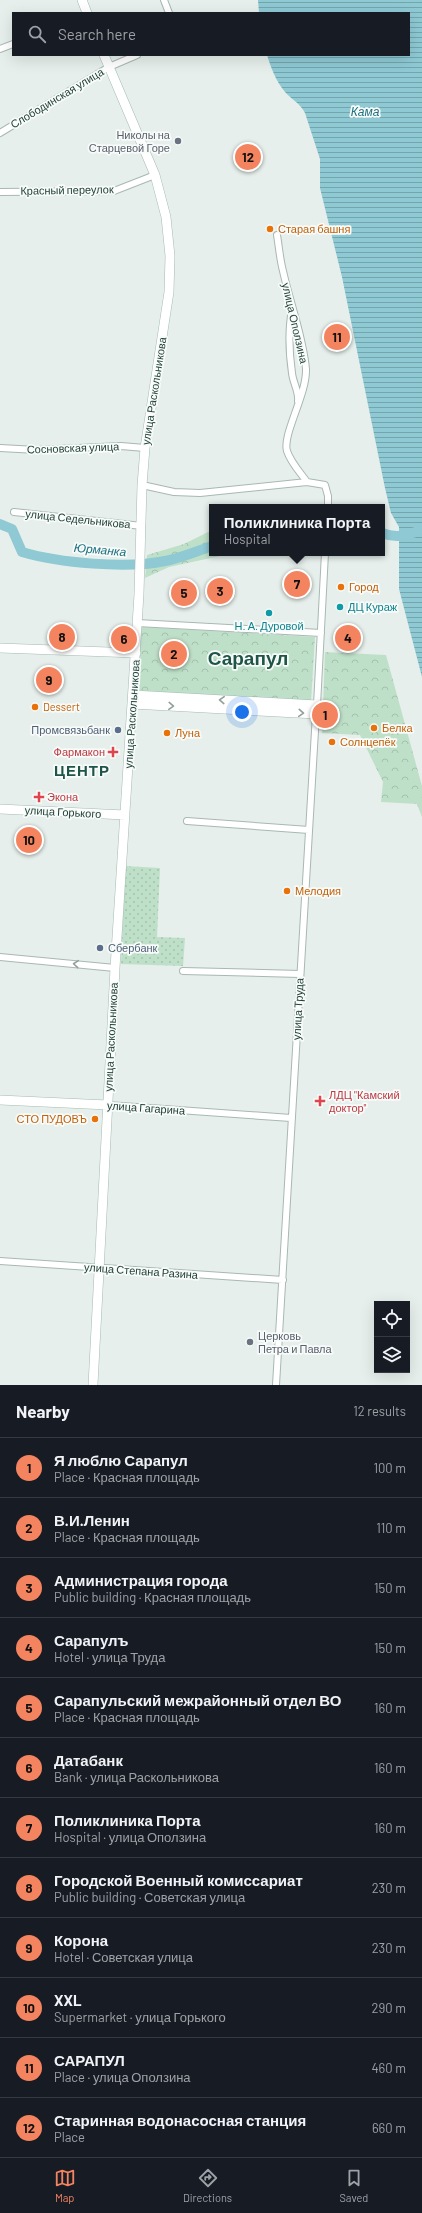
<!DOCTYPE html>
<meta charset="utf-8">
<style>
:root{--surface:#171b24;--page:#242831;--text:#f1f3f6;--muted:#9ea1a6;--line:#363941;--accent:#f4845f}
body{margin:0;font-family:Barlow,sans-serif;background:var(--page);color:var(--text)}
.controls{position:absolute;right:12px;bottom:12px;display:grid;overflow:hidden;border-radius:0px;box-shadow:0 4px 16px #0002}
.controls button{width:36px;height:36px;display:grid;place-items:center;padding:0;border:0;border-bottom:1px solid var(--line);background:var(--surface);color:var(--text);font:20px sans-serif}
.you{position:absolute;left:242px;top:712px;width:14px;height:14px;margin:-10px;border:3px solid #fff;border-radius:50%;background:#1a73e8;box-shadow:0 0 0 6px #1a73e833}
.badge{display:grid;place-items:center;width:26px;height:26px;border-radius:50%;background:var(--accent);color:#111;font-size:13px;font-weight:700}
.pin{position:absolute;translate:-50% -50%;border:2px solid #fff;box-shadow:0 1px 4px #0006}
.popup{position:absolute;left:209px;top:504px;width:176px;height:52px;box-sizing:border-box;display:grid;place-content:center;border-radius:0px;background:var(--surface);filter:drop-shadow(0 1px 3px #0005);font-size:13px;white-space:nowrap;color:var(--muted)}
.popup b{font-size:15px;color:var(--text)}
.popup::after{content:'';position:absolute;left:50%;top:100%;margin-left:-8px;border:8px solid transparent;border-top-color:var(--surface)}
.list{margin:0;padding:0;list-style:none}
h2{display:flex;justify-content:space-between;align-items:center;height:52px;margin:0;padding:0 16px;font-size:17px}
h2 small{font-size:13px;font-weight:400;color:var(--muted)}
.list li{display:grid;grid-template-columns:26px 1fr auto;gap:12px;align-items:center;box-sizing:border-box;height:60px;padding:0 16px;border-top:1px solid var(--line)}
.list b{display:block;font-size:15px;white-space:nowrap}
.list p{margin:0;font-size:13px;white-space:nowrap;color:var(--muted)}
.list em{font-size:13px;font-style:normal;color:var(--muted)}
.icon{flex:none;width:22px;height:22px;fill:none;stroke:currentColor;stroke-width:2;stroke-linecap:round;stroke-linejoin:round}
.map{position:relative;flex:none;width:422px;height:1385px;overflow:hidden}
.search{position:absolute;background:var(--surface);box-shadow:0 4px 16px #0002;left:12px;right:12px;top:12px;height:44px;display:flex;align-items:center;gap:10px;box-sizing:border-box;padding:0 14px;border-radius:0px;color:var(--muted);font-size:15px}
.sheet{height:772px;background:var(--surface)}
nav{display:flex;justify-content:space-around;align-items:center;box-sizing:border-box;height:56px;border-top:1px solid var(--line);background:var(--surface);font-size:11px;color:var(--muted)}
nav a{display:grid;justify-items:center;gap:2px}
nav .on{color:var(--accent)}
.map>svg:first-child{display:block}
</style>
<div class="map">
<svg width="422" height="1385" viewBox="0 0 422 1385">
<defs>
<pattern id="grass-dots" width="8" height="8" patternUnits="userSpaceOnUse"><rect width="8" height="8" fill="#bfe0c8"/><path d="M2 2h.1M6 6h.1" fill="none" stroke="#a4c1ad" stroke-width="1.8" stroke-linecap="round"/></pattern>
<pattern id="forest-crowns" width="20" height="18" patternUnits="userSpaceOnUse"><rect width="20" height="18" fill="#bfe0c8"/><path d="M2 6a3 3 0 1 1 6 0M12 15a3 3 0 1 1 6 0" fill="none" stroke="#a4c1ad"/></pattern>
<pattern id="water-rules" width="6" height="5" patternUnits="userSpaceOnUse"><rect width="6" height="5" fill="#8ec9d4"/><path d="M0 2.5h6" fill="none" stroke="#74a5ad"/></pattern>
</defs>
<rect width="100%" height="100%" fill="#e6efeb"/>
<path fill="url(#grass-dots)" d="M 125,866 L 160,868 L 157,937 L 185,938 L 183,966 L 121,964 Z"/>
<path fill="url(#forest-crowns)" d="M 212,530 L 212,553 L 234,553 L 169,567 L 145,578 L 147,555 L 184,544 Z
M 141,627 L 315,637 L 311,702 L 137,692 Z
M 325,652 L 386,655 L 422,786 L 422,817 L 417,804 L 381,802 L 383,782 L 360,735 L 322,733 Z"/>
<path fill="url(#water-rules)" d="M 258,0 L 422,0 L 422,677 L 399,589 L 399,527 L 391,513 L 385,488 L 342,277 L 320,188 L 320,159 L 305,113 C 300,103 292,100 285,92 C 276,81 271,68 267,55 L 409,55 L 409,13 L 259,13 Z"/>
<g fill="none" stroke-linecap="round" stroke-linejoin="round">
<path stroke="#8ec9d4" stroke-width="10" d="M 0,524 L 12,529 L 22,552 C 59,563 127,569 165,561 C 181,558 197,551 212,546
M 382,533 C 397,539 407,535 422,530"/>
<defs>
<path id="street" d="M 164,0 L 169,13
M 0,49 L 13,44
M 0,133 L 109,67 L 137,55
M 0,192 L 114,191 L 155,175
M 277,235 C 279,247 280,260 283,271 C 290,303 303,336 306,369 C 307,394 282,435 287,451 C 291,463 300,472 307,482
M 292,310 C 288,331 289,352 292,373 C 293,383 299,391 298,401
M 0,448 L 37,450 L 121,446 L 145,448
M 142,485 L 174,492 L 200,493 L 307,482 L 325,485 L 328,496 L 328,507
M 14,512 L 142,526
M 137,623 L 321,633
M 317,705 L 325,553
M 187,821 L 309,830
M 0,957 L 115,968
M 183,971 L 300,974
M 108,1105 L 291,1118
M 0,1261 L 283,1280
M 276,1385 L 316,714"/>
<path id="secondary" d="M 82,0 L 87,13
M 0,648 L 136,653
M 132,704 L 316,714 L 317,705 L 133,695
M 0,809 L 125,815
M 0,1100 L 108,1105
M 93,1385 L 115,968 L 139,594 L 142,485 L 145,448 L 169,292 L 170,256 L 166,217 L 155,175 L 104,55"/>
</defs>
<use href="#street" stroke="#a8b8b2" stroke-width="8"/>
<use href="#secondary" stroke="#a4bbb3" stroke-width="10"/>
<use href="#street" stroke="#fff" stroke-width="6"/>
<use href="#secondary" stroke="#fff" stroke-width="9"/>
</g>
<defs><path id="oneway-chevron" d="M-2-3.5L2.5 0L-2 3.5" fill="none" stroke-width="1.6" stroke-linecap="round" stroke-linejoin="round"/></defs>
<g stroke="#92a09c">
<use href="#oneway-chevron" transform="translate(222 700) rotate(-177)"/>
<use href="#oneway-chevron" transform="translate(171 706) rotate(3)"/>
<use href="#oneway-chevron" transform="translate(301 713) rotate(4)"/>
<use href="#oneway-chevron" transform="translate(76 964) rotate(-175)"/>
</g>
<g fill="#6b7280" stroke="#f7fbf9" stroke-width="1.5">
<circle cx="178" cy="141" r="4"/>
<circle cx="250" cy="1342" r="4"/>
</g>
<g fill="#e8710a" stroke="#f7fbf9" stroke-width="1.5">
<circle cx="270" cy="229" r="4"/>
<circle cx="341" cy="587" r="4"/>
<circle cx="35" cy="707" r="4"/>
<circle cx="374" cy="728" r="4"/>
<circle cx="167" cy="733" r="4"/>
<circle cx="332" cy="742" r="4"/>
<circle cx="287" cy="891" r="4"/>
<circle cx="95" cy="1119" r="4"/>
</g>
<g fill="#0f9aa8" stroke="#f7fbf9" stroke-width="1.5">
<circle cx="340" cy="607" r="4"/>
<circle cx="269" cy="613" r="4"/>
</g>
<g fill="#5c6f8a" stroke="#f7fbf9" stroke-width="1.5">
<circle cx="118" cy="730" r="4"/>
<circle cx="100" cy="948" r="4"/>
</g>
<g fill="#e0444e" stroke="#f7fbf9" stroke-width="1.5">
<path d="M111 746h4v4h4v4h-4v4h-4v-4h-4v-4h4z"/>
<path d="M37 791h4v4h4v4h-4v4h-4v-4h-4v-4h4z"/>
<path d="M318 1095h4v4h4v4h-4v4h-4v-4h-4v-4h4z"/>
</g>
<g text-anchor="middle" stroke-width="3.5" stroke-linejoin="round" paint-order="stroke">
<g font-size="11" fill="#24423a" stroke="#f7fbf9">
<text transform="translate(57 98) rotate(-31)" y="4">Слободинская улица</text>
<text transform="translate(67 190) rotate(-1)" y="4">Красный переулок</text>
<text transform="translate(295 323) rotate(77)" y="4">улица Оползина</text>
<text transform="translate(154 391) rotate(-81)" y="4">улица Раскольникова</text>
<text transform="translate(73 448) rotate(-2)" y="4">Сосновская улица</text>
<text transform="translate(78 519) rotate(6)" y="4">улица Седельникова</text>
<text transform="translate(132 714) rotate(-86)" y="4">улица Раскольникова</text>
<text transform="translate(63 812) rotate(3)" y="4">улица Горького</text>
<text transform="translate(298 1009) rotate(-87)" y="4">улица Труда</text>
<text transform="translate(111 1037) rotate(-87)" y="4">улица Раскольникова</text>
<text transform="translate(146 1108) rotate(4)" y="4">улица Гагарина</text>
<text transform="translate(141 1271) rotate(4)" y="4">улица Степана Разина</text>
</g>
<g font-size="11" fill="#5b616d" stroke="#f7fbf9" text-anchor="end">
<text x="170" y="139">Николы на<tspan x="170" dy="13">Старцевой Горе</tspan></text>
<text x="258" y="1340" text-anchor="start">Церковь<tspan x="258" dy="13">Петра и Павла</tspan></text>
</g>
<g font-size="11" fill="#c56008" stroke="#f7fbf9" text-anchor="start">
<text x="278" y="233">Старая башня</text>
<text x="349" y="591">Город</text>
<text x="43" y="711">Dessert</text>
<text x="382" y="732">Белка</text>
<text x="175" y="737">Луна</text>
<text x="340" y="746">Солнцепёк</text>
<text x="295" y="895">Мелодия</text>
<text x="87" y="1123" text-anchor="end">СТО ПУДОВЪ</text>
</g>
<g font-size="11" fill="#0d838f" stroke="#f7fbf9" text-anchor="start">
<text x="348" y="611">ДЦ Кураж</text>
<text x="269" y="630" text-anchor="middle">Н. А. Дуровой</text>
</g>
<g font-size="11" fill="#4e5e75" stroke="#f7fbf9" text-anchor="end">
<text x="110" y="734">Промсвязьбанк</text>
<text x="108" y="952" text-anchor="start">Сбербанк</text>
</g>
<g font-size="11" fill="#be3a42" stroke="#f7fbf9" text-anchor="start">
<text x="105" y="756" text-anchor="end">Фармакон</text>
<text x="47" y="801">Экона</text>
<text x="329" y="1099">ЛДЦ "Камский<tspan x="329" dy="13">доктор"</tspan></text>
</g>
<g font-size="12" font-style="italic" fill="#1c6f80" stroke="#f7fbf9">
<text x="365" y="116">Кама</text>
<text transform="translate(100 550) rotate(5)" y="4">Юрманка</text>
</g>
<g font-size="15" font-weight="bold" letter-spacing="1" fill="#1f5548" stroke="#f7fbf9">
<text x="82" y="776">ЦЕНТР</text>
</g>
<g font-size="19" font-weight="bold" fill="#1f5548" stroke="#f7fbf9">
<text x="248" y="665">Сарапул</text>
</g>
</g>
</svg>
<div class="controls">
<button><svg class="icon" aria-label="locate" viewBox="0 0 24 24"><circle cx="12" cy="12" r="6"/><path d="M12 2v4M12 18v4M2 12h4M18 12h4"/></svg></button>
<button><svg class="icon" aria-label="layers" viewBox="0 0 24 24"><path d="M12 4l9 5-9 5-9-5zM3 14l9 5 9-5"/></svg></button>
</div>
<div class="you"></div>
<div class="pin badge" style="left:325px;top:715px">1</div>
<div class="pin badge" style="left:174px;top:654px">2</div>
<div class="pin badge" style="left:220px;top:591px">3</div>
<div class="pin badge" style="left:348px;top:638px">4</div>
<div class="pin badge" style="left:184px;top:593px">5</div>
<div class="pin badge" style="left:124px;top:639px">6</div>
<div class="pin badge" style="left:297px;top:584px">7</div>
<div class="popup"><b>Поликлиника Порта</b>Hospital</div>
<div class="pin badge" style="left:62px;top:637px">8</div>
<div class="pin badge" style="left:49px;top:680px">9</div>
<div class="pin badge" style="left:29px;top:840px">10</div>
<div class="pin badge" style="left:337px;top:337px">11</div>
<div class="pin badge" style="left:248px;top:157px">12</div>
<div class="search"><svg class="icon" aria-label="search" viewBox="0 0 24 24"><circle cx="10" cy="10" r="6"/><path d="M15 15l6 6"/></svg>Search here</div>
</div>
<section class="sheet">
<h2>Nearby<small>12 results</small></h2>
<ul class="list">
<li><span class="badge">1</span><div><b>Я люблю Сарапул</b><p>Place · Красная площадь</p></div><em>100 m</em></li>
<li><span class="badge">2</span><div><b>В.И.Ленин</b><p>Place · Красная площадь</p></div><em>110 m</em></li>
<li><span class="badge">3</span><div><b>Администрация города</b><p>Public building · Красная площадь</p></div><em>150 m</em></li>
<li><span class="badge">4</span><div><b>Сарапулъ</b><p>Hotel · улица Труда</p></div><em>150 m</em></li>
<li><span class="badge">5</span><div><b>Сарапульский межрайонный отдел ВО</b><p>Place · Красная площадь</p></div><em>160 m</em></li>
<li><span class="badge">6</span><div><b>Датабанк</b><p>Bank · улица Раскольникова</p></div><em>160 m</em></li>
<li><span class="badge">7</span><div><b>Поликлиника Порта</b><p>Hospital · улица Оползина</p></div><em>160 m</em></li>
<li><span class="badge">8</span><div><b>Городской Военный комиссариат</b><p>Public building · Советская улица</p></div><em>230 m</em></li>
<li><span class="badge">9</span><div><b>Корона</b><p>Hotel · Советская улица</p></div><em>230 m</em></li>
<li><span class="badge">10</span><div><b>XXL</b><p>Supermarket · улица Горького</p></div><em>290 m</em></li>
<li><span class="badge">11</span><div><b>САРАПУЛ</b><p>Place · улица Оползина</p></div><em>460 m</em></li>
<li><span class="badge">12</span><div><b>Старинная водонасосная станция</b><p>Place</p></div><em>660 m</em></li>
</ul>
</section>
<nav>
<a class="on"><svg class="icon" aria-label="map" viewBox="0 0 24 24"><path d="M3 6l6-2 6 2 6-2v14l-6 2-6-2-6 2zM9 4v14M15 6v14"/></svg>Map</a>
<a><svg class="icon" aria-label="directions" viewBox="0 0 24 24"><path d="M12 3l9 9-9 9-9-9zM9 14v-3h6M13 9l2 2-2 2"/></svg>Directions</a>
<a><svg class="icon" aria-label="saved" viewBox="0 0 24 24"><path d="M7 4h10v16l-5-4-5 4z"/></svg>Saved</a>
</nav>
